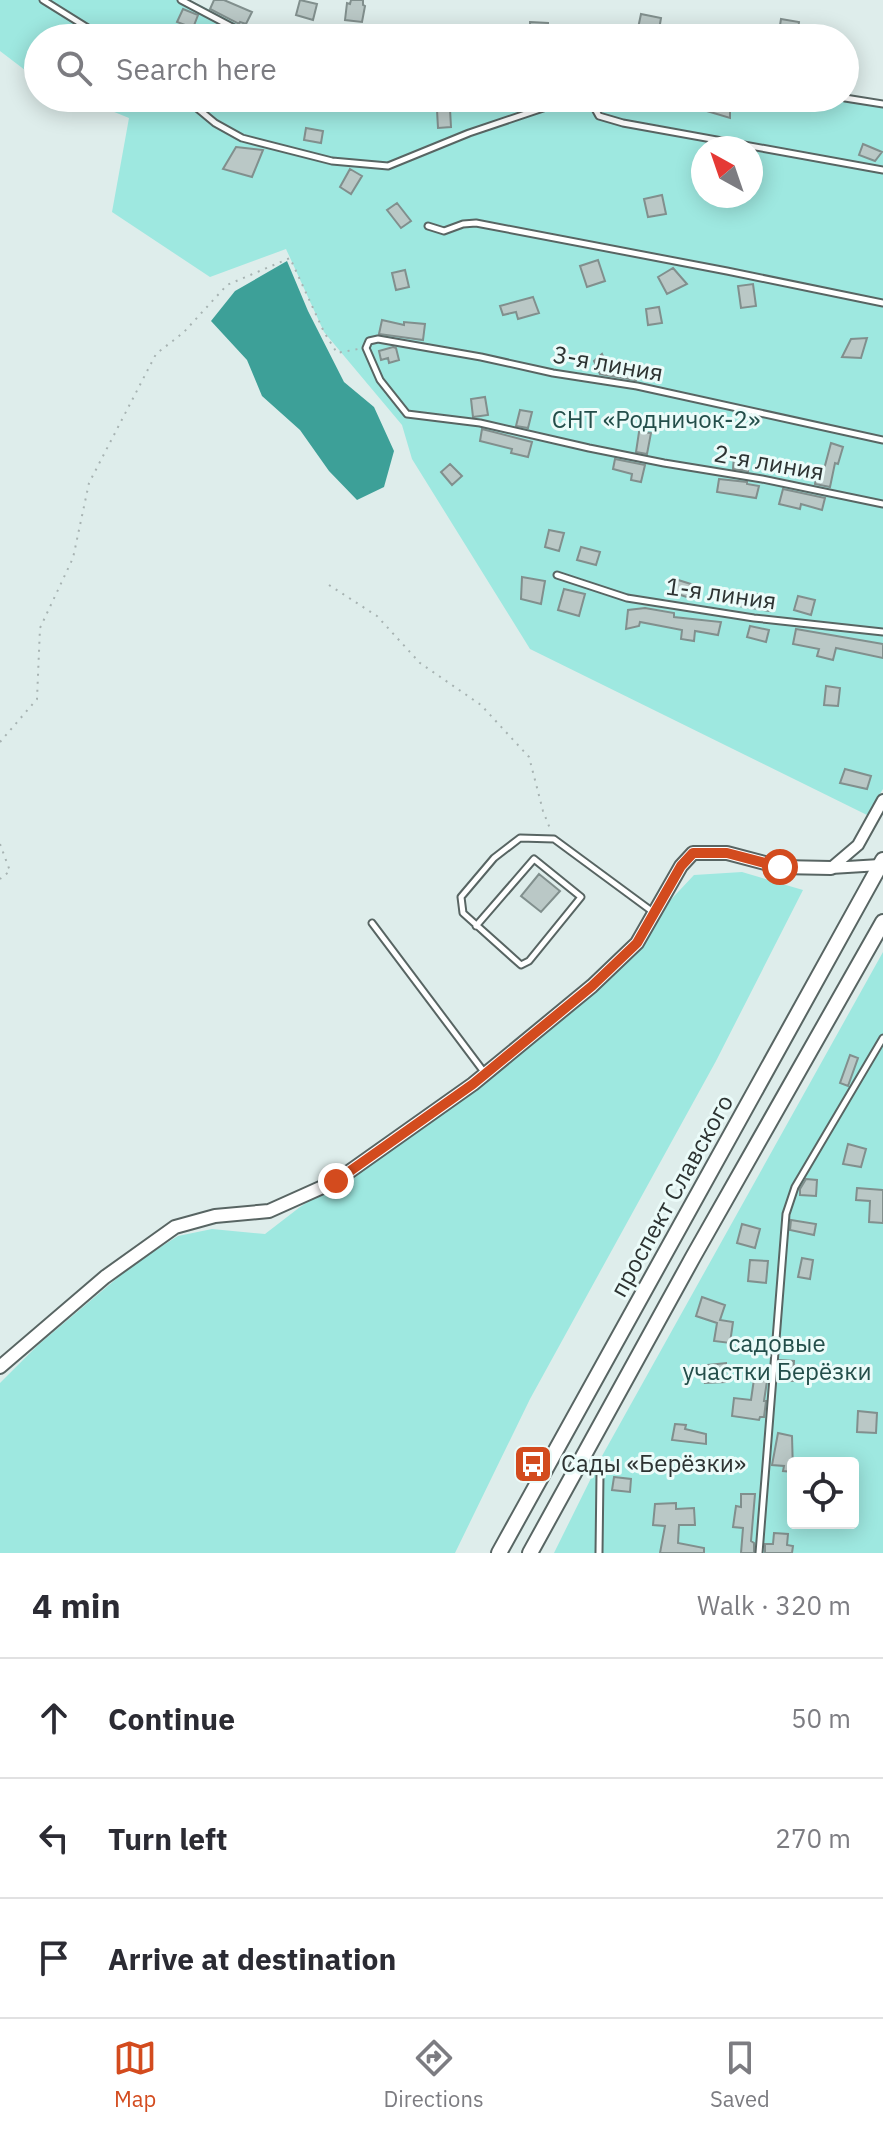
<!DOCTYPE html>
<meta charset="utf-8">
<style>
:root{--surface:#fff;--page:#f2f2f3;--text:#2b2b33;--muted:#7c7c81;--line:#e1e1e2;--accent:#d34b1e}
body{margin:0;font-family:"IBM Plex Sans",sans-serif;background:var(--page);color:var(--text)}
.controls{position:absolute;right:24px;bottom:24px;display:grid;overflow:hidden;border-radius:8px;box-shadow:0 4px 20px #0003}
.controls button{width:72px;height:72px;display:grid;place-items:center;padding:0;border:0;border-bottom:2px solid var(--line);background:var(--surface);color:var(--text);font:40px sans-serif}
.compass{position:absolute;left:691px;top:136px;width:72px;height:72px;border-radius:50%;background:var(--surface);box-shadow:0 4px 20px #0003;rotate:320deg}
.stop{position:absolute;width:24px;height:24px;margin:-18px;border:6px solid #d34b1e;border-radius:50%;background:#fff}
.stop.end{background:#d34b1e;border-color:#fff;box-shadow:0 2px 8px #0008}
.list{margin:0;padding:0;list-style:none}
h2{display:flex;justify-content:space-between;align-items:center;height:104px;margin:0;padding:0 32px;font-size:34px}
h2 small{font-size:26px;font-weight:400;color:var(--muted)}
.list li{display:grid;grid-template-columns:52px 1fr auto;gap:24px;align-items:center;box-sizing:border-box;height:120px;padding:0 32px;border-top:2px solid var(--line)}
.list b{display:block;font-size:30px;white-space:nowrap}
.list em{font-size:26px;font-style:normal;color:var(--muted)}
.icon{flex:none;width:44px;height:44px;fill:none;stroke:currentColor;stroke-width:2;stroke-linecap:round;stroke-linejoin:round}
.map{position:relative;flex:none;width:883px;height:1553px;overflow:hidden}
.search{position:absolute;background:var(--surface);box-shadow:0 4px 20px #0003;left:24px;right:24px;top:24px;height:88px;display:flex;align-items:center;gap:20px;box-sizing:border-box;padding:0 28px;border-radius:44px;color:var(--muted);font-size:30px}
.sheet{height:464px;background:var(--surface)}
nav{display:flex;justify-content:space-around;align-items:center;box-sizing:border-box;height:112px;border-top:2px solid var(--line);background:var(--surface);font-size:22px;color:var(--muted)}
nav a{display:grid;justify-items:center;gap:4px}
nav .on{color:var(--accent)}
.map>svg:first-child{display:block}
</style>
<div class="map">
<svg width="883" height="1553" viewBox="0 0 883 1553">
<rect width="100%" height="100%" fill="#deedeb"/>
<path fill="#9ee8e0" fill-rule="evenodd" d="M 0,0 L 190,0 L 261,36 L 273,38 L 38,38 L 38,80 L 0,51 Z
M 80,98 L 845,98 L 883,103 L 883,789 L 867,815 L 530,649 L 412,459 L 402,425 L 324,332 L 286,249 L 210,277 L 112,212 L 129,118 ZM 703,148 L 751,148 L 751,196 L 703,196 Z
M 742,872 L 803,890 L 716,1061 L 530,1399 L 455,1553 L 0,1553 L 0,1383 L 38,1345 L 135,1263 L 178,1236 L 212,1229 L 265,1234 L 300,1207 L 411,1134 L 542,1032 L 631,959 L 663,908 L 694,875 Z
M 883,952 L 883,1553 L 554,1553 L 602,1456 ZM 793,1463 L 853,1463 L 853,1523 L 793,1523 Z"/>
<path fill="#3da098" d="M 287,261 L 308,311 L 344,382 L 374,407 L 394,451 L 384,487 L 357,500 L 329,471 L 300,430 L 262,396 L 247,360 L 211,321 L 235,291 Z"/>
<path fill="#bac8c6" stroke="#818f8d" stroke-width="2" d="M 214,0 L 224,0 L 252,12 L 246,24 L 240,22 L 239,24 L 210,9 Z
M 300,0 L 317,4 L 313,20 L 296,15 Z
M 351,0 L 363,0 L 363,5 L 365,6 L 362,22 L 345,20 L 347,3 L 350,4 Z
M 183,9 L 198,15 L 193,28 L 177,22 Z
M 641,14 L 661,18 L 658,36 L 637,33 Z
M 781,19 L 799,22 L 797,38 L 778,38 Z
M 530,22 L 548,23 L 548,36 L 530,38 Z
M 712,98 L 730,98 L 730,118 L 707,111 Z
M 450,109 L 451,127 L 438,128 L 437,110 Z
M 306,128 L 323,131 L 321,143 L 304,140 Z
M 863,144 L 882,152 L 875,161 L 859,155 Z
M 236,147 L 263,150 L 252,177 L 223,169 Z
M 350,169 L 362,176 L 351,194 L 340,187 Z
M 662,195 L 666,214 L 648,217 L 644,199 Z
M 397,203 L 411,221 L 401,228 L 387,210 Z
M 598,260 L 605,281 L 587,287 L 580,266 Z
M 673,268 L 687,284 L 667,294 L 658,277 Z
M 405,270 L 409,287 L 396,290 L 392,273 Z
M 753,284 L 756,306 L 741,308 L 738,286 Z
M 533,297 L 539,313 L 518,319 L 516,312 L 503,315 L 500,306 Z
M 659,307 L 662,323 L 648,325 L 646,309 Z
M 382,320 L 404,325 L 404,322 L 425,324 L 423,340 L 379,334 Z
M 867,338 L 861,358 L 842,357 L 851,339 Z
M 393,347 L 396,348 L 399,360 L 389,363 L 388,358 L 381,360 L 379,351 Z
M 602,354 L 607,365 L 638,374 L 636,380 L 600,374 L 594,361 Z
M 485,397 L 488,415 L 473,417 L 471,399 Z
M 520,410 L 532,412 L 528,428 L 516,426 Z
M 482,429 L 532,442 L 528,457 L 511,453 L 512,449 L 480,441 Z
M 639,432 L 651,433 L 647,454 L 636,452 Z
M 831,443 L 843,447 L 838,464 L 835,463 L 830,487 L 815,484 L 817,472 L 823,473 Z
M 734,455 L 749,456 L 748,471 L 733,469 Z
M 615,459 L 645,465 L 641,482 L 631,480 L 632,474 L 613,469 Z
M 450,464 L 462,476 L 452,485 L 441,472 Z
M 719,479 L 747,482 L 747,484 L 759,486 L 756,498 L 717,492 Z
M 783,489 L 825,498 L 822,510 L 801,504 L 800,509 L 779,504 Z
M 549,530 L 564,533 L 559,551 L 545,547 Z
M 581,547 L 600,552 L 596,565 L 577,560 Z
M 522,577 L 545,581 L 541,604 L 521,599 Z
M 675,579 L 694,585 L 690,598 L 671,592 Z
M 564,589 L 585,594 L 579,616 L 558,610 Z
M 728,592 L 744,596 L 745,592 L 773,597 L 770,611 L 732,605 L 732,603 L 726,601 Z
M 798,596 L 815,600 L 811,615 L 794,610 Z
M 645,608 L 674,613 L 674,617 L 721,622 L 718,635 L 695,631 L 694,641 L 681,639 L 682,630 L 640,622 L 639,626 L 626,629 L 628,610 Z
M 750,626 L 769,630 L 766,642 L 747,637 Z
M 796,629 L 883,644 L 883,658 L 836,648 L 833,660 L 817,656 L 819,649 L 793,644 Z
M 826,686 L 840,688 L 838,706 L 824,705 Z
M 845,769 L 871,776 L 867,789 L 840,783 Z
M 539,874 L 560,891 L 541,912 L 521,896 Z
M 850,1055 L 858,1058 L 848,1086 L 840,1083 Z
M 848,1144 L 866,1149 L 861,1167 L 843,1164 Z
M 806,1179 L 817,1180 L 816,1196 L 800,1195 L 800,1189 Z
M 857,1188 L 883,1190 L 883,1223 L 869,1222 L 870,1201 L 856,1200 Z
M 791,1220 L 816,1224 L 814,1235 L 790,1230 Z
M 742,1224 L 760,1229 L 755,1248 L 737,1243 Z
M 802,1258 L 813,1260 L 810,1279 L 798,1277 Z
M 750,1260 L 768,1261 L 766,1283 L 748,1281 Z
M 702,1297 L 725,1305 L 720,1320 L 733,1322 L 730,1343 L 714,1341 L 717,1323 L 696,1316 Z
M 780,1360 L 794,1361 L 793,1381 L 778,1380 Z
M 726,1363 L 725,1382 L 705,1383 L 708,1365 Z
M 754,1379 L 767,1381 L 764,1401 L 766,1401 L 764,1417 L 760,1417 L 759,1420 L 732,1416 L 734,1398 L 751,1400 Z
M 858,1411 L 877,1413 L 876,1433 L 857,1432 Z
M 675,1424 L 686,1425 L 685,1429 L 706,1434 L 706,1444 L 672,1440 Z
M 778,1433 L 792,1436 L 793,1472 L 783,1471 L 784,1466 L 772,1465 Z
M 614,1477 L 631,1479 L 630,1492 L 612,1490 Z
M 741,1494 L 755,1494 L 751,1541 L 754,1543 L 754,1553 L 741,1553 L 743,1528 L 733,1527 L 736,1506 L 741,1507 Z
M 676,1503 L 676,1509 L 694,1508 L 695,1525 L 679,1525 L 678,1543 L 704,1548 L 704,1553 L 660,1553 L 665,1526 L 653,1525 L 655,1504 Z
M 774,1533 L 788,1534 L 787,1545 L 793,1546 L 792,1553 L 765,1553 L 765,1544 L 773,1544 Z"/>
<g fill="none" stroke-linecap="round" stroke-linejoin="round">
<defs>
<path id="service" d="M 43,0 L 104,38
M 181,0 L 253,38
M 185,98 L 215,123 L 242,138 L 332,161 L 388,166 L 469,133 L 573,98
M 589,98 L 599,116 L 623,123 L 883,170
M 845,98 L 883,104
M 428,226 L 444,231 L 463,224 L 476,223 L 727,271 L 883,303
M 883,440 L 637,386 L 553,373 L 481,357 L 378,339 L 369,341 L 366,348 L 380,380 L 407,414 L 480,423 L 589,448 L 664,463 L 762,479 L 883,504
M 557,575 L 627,598 L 754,618 L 883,632
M 372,923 L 484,1072
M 476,926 L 534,859 L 581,897 L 529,961 L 521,965 L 463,913 L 461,897 L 494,858 L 520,838 L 554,839 L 653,912
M 599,1553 L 600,1474
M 759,1553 L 786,1214 L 795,1187 L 883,1038"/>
<path id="minor" d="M 831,868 L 858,845 L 883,800
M 831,868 L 880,865"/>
<path id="tertiary" d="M 0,1367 L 105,1277 L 175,1227 L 215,1216 L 269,1211 L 336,1181 L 473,1084 L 592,986 L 637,943 L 681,866 L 693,853 L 727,853 L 780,867 L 831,868"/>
<path id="secondary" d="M 499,1553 L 883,860
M 530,1553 L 693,1257 L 883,922"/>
</defs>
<use href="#service" stroke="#586563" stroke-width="9"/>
<use href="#minor" stroke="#586563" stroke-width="14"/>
<use href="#tertiary" stroke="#586563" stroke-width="16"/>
<use href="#secondary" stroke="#586563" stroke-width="18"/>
<path stroke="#a7b3b2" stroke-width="2" stroke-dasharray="2 6" stroke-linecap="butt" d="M 329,585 L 377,616 L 420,663 L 481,705 L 529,757 L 543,811 L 551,831
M 0,742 L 37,699 L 40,628 L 73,558 L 89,483 L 156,354 L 184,332 L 227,285 L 290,258 L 324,332 L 337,353 L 358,349
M 0,844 L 10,871 L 0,879"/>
<use href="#service" stroke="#fff" stroke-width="5"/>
<use href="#minor" stroke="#fff" stroke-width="10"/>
<use href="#tertiary" stroke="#fff" stroke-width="12"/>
<use href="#secondary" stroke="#fff" stroke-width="14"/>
</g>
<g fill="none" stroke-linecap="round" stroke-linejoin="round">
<path stroke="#d34b1e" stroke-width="10" d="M 336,1181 L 473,1084 L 592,986 L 637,943 L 681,866 L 693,853 L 727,853 L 780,867"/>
</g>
<defs>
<symbol id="bus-square" viewBox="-11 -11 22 22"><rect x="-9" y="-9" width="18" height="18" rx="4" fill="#d34b1e" stroke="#ebfbf9"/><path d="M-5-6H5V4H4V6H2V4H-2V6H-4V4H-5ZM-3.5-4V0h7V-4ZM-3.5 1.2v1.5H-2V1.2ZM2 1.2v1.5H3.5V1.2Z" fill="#fff"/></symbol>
</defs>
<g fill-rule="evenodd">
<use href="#bus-square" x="511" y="1442" width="44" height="44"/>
</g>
<g text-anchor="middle" stroke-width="6" stroke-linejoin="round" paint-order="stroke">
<g font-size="24" fill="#2d3332" stroke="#ebfbf9">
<text transform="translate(608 364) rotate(10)" y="8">3-я линия</text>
<text transform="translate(769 463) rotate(10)" y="8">2-я линия</text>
<text transform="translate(721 594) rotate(8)" y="8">1-я линия</text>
<text transform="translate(672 1196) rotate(-61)" y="8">проспект Славского</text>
</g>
<g font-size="24" fill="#234e4a" stroke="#ebfbf9">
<text x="656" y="428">СНТ «Родничок-2»</text>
<text x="777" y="1352">садовые<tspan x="777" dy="28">участки Берёзки</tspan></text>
</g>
<g font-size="24" fill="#2d3332" stroke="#ebfbf9" text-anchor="start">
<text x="561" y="1472">Сады «Берёзки»</text>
</g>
</g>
</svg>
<div class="controls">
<button><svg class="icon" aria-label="locate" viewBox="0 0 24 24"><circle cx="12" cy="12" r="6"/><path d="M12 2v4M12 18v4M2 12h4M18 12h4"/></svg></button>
</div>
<svg class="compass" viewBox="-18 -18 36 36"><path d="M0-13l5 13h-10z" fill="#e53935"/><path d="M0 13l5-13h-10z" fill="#7c7c81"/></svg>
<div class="stop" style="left:780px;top:867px"></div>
<div class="stop end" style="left:336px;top:1181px"></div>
<div class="search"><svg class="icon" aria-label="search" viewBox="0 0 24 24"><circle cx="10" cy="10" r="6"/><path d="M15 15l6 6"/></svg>Search here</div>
</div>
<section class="sheet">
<h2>4 min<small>Walk · 320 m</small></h2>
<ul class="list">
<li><svg class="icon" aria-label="ahead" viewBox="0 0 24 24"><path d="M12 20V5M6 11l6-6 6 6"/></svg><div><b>Continue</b></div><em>50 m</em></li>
<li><svg class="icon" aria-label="left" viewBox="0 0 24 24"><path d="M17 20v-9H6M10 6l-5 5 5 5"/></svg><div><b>Turn left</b></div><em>270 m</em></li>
<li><svg class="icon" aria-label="arrive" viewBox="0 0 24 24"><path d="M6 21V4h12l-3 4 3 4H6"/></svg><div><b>Arrive at destination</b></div></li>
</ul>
</section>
<nav>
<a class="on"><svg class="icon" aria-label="map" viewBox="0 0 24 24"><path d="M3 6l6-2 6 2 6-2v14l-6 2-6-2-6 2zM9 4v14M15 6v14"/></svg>Map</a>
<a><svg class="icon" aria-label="directions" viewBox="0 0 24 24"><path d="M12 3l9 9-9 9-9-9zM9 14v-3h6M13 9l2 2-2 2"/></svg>Directions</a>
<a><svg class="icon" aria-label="saved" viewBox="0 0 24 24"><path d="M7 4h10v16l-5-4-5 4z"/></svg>Saved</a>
</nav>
